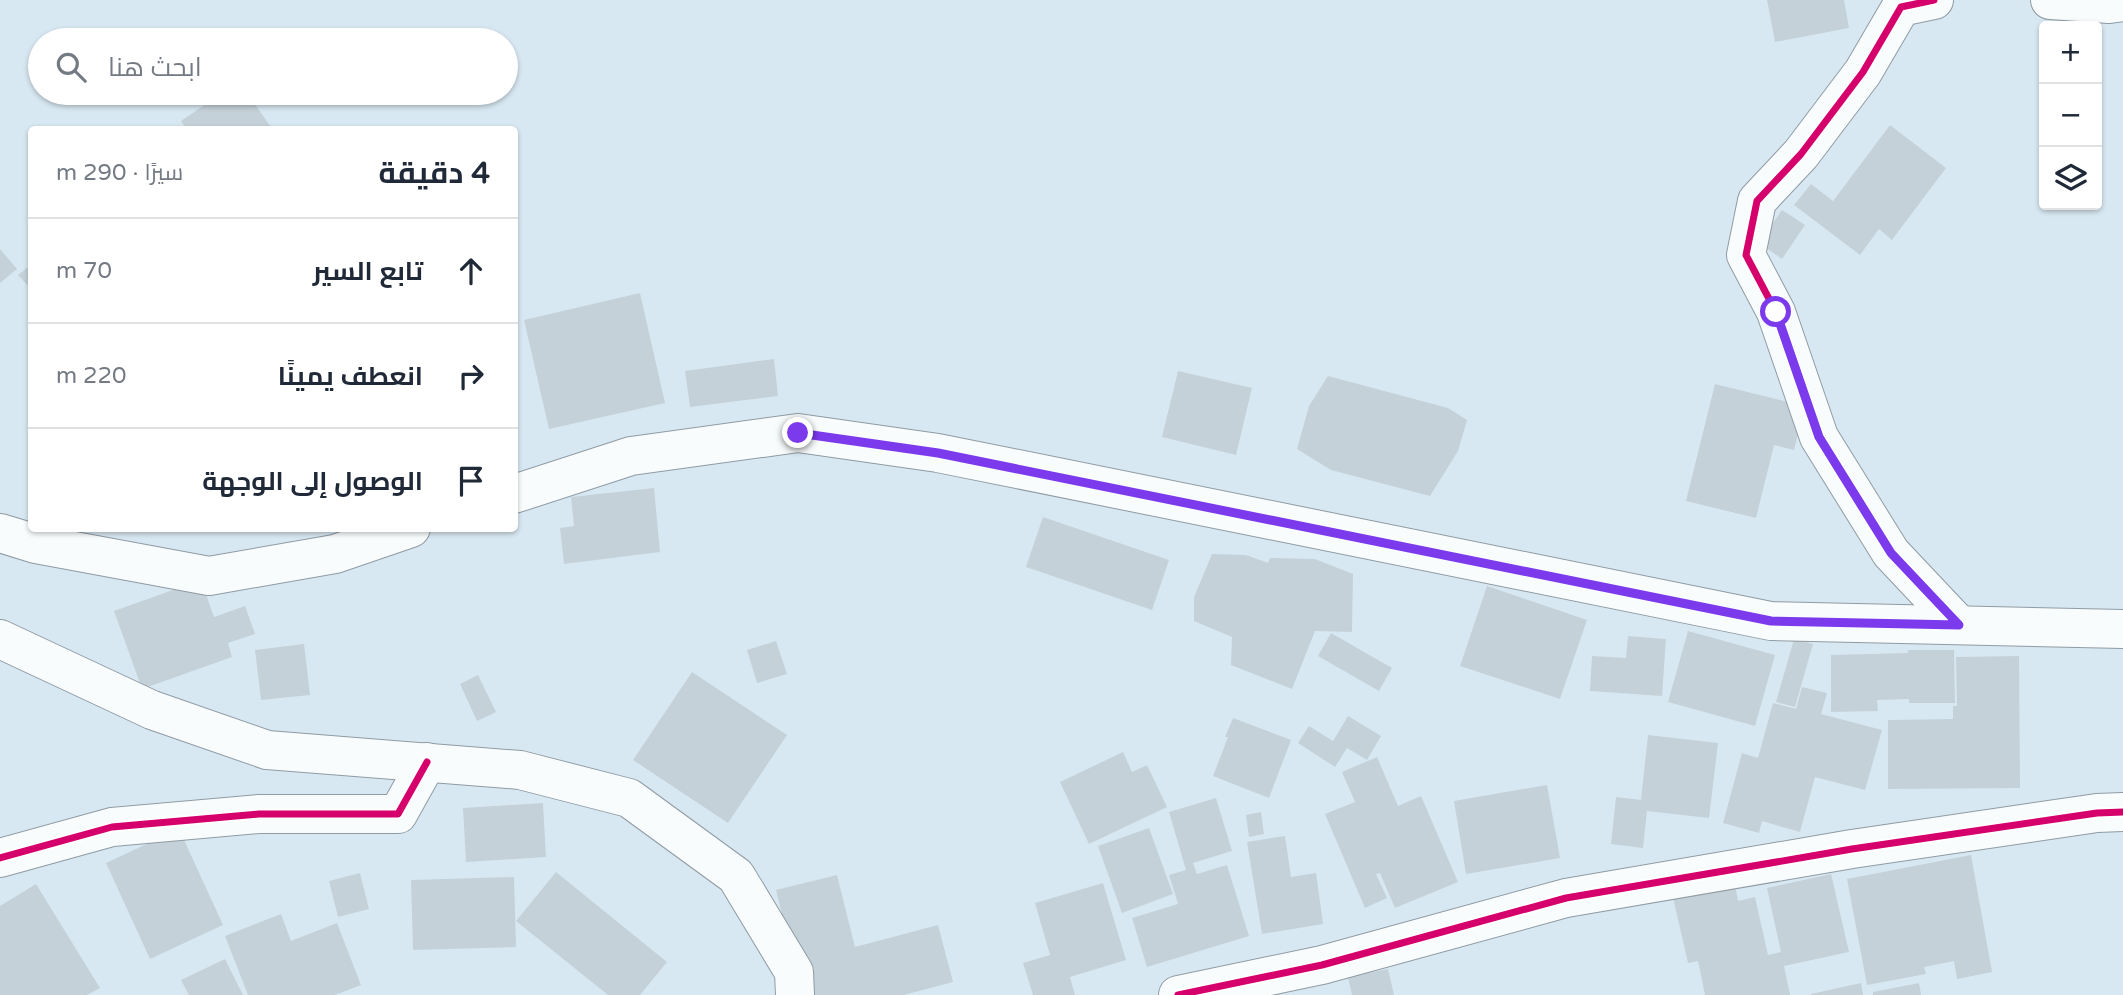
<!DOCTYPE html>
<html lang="ar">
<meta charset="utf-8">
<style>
:root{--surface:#fff;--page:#f2f2f3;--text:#1f2937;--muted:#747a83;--line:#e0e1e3}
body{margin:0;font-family:"Varela Round",Cairo,sans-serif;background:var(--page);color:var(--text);direction:rtl}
.controls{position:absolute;right:21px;top:21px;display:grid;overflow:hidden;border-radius:7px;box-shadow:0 2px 5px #0004}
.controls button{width:63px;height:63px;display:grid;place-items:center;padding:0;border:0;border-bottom:2px solid var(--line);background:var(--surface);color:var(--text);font:35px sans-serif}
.stop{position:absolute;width:21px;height:21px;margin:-16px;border:5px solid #7c3aed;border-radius:50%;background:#fff}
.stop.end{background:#7c3aed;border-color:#fff;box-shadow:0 2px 7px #0008}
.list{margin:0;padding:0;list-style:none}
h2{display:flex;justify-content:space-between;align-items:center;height:91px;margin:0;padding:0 28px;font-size:30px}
h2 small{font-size:23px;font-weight:400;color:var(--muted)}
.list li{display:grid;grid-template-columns:46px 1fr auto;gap:21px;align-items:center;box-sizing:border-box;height:105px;padding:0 28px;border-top:2px solid var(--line)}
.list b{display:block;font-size:26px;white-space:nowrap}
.list em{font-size:23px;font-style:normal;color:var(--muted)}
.icon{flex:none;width:38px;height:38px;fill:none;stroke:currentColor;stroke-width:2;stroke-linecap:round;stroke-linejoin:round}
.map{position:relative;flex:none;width:2123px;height:995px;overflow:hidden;direction:ltr}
.search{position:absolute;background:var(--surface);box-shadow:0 2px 5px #0004;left:28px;top:28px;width:490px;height:77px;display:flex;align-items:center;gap:18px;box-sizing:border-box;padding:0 24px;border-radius:38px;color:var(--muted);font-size:26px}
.panel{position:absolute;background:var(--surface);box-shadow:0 2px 5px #0004;left:28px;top:126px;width:490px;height:406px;border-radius:7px;direction:rtl}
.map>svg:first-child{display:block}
</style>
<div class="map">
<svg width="2123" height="995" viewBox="0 0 2123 995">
<rect width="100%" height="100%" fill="#d8e8f2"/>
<path fill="#c5d1d9" d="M 1767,0 L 1844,0 L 1849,28 L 1775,42 Z
M 222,93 L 247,93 L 273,130 L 187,130 L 181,121 Z
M 1890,125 L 1946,168 L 1892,240 L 1879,229 L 1860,255 L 1794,205 L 1811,184 L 1833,201 Z
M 1782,210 L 1805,225 L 1782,259 L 1759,243 Z
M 0,249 L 17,269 L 0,283 Z
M 32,264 L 32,290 L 18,275 Z
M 640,293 L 665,403 L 549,429 L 524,320 Z
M 774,359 L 778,396 L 690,407 L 685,371 Z
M 1178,371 L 1252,388 L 1236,455 L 1162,437 Z
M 1328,376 L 1448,408 L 1467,420 L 1458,451 L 1430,496 L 1331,470 L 1297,449 L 1309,406 Z
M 1715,384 L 1805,406 L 1794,450 L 1774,445 L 1756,518 L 1686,501 Z
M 654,488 L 660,552 L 564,564 L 560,528 L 574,526 L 571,497 Z
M 1043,517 L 1169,560 L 1152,610 L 1026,567 Z
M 1212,554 L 1246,555 L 1268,563 L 1270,558 L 1315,559 L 1353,574 L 1352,632 L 1315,631 L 1292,689 L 1231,665 L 1232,637 L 1194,621 L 1194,597 Z
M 201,580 L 214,617 L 245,606 L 255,634 L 228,643 L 232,657 L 142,689 L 114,611 Z
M 1487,586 L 1587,620 L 1560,699 L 1460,666 Z
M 1688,631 L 1775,655 L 1755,726 L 1668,702 Z
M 1331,633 L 1392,668 L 1379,691 L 1318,656 Z
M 1628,636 L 1666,639 L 1662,696 L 1590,691 L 1592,656 L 1626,658 Z
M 1794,639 L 1813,644 L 1795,707 L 1776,702 Z
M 776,641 L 787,674 L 757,683 L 747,650 Z
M 304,644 L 310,695 L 261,700 L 255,650 Z
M 1908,650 L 1954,650 L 1955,703 L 1909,703 L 1909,699 L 1877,700 L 1878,711 L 1831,712 L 1831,655 L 1908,653 Z
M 2019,656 L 2020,788 L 1888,789 L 1888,720 L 1953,719 L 1953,706 L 1957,706 L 1956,657 Z
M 692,672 L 787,735 L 728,823 L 633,760 Z
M 478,675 L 496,712 L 477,721 L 460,684 Z
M 1802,687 L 1827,693 L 1821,714 L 1882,730 L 1865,790 L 1815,777 L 1800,832 L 1762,821 L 1759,833 L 1723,823 L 1742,753 L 1758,758 L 1773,703 L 1796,709 Z
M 1348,716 L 1381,736 L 1367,760 L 1347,748 L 1335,767 L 1298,743 L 1309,726 L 1333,741 Z
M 1233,718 L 1291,740 L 1269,798 L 1213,776 L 1228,737 L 1225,737 Z
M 1648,735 L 1718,743 L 1709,818 L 1647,811 L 1643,848 L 1611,844 L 1616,797 L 1641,800 Z
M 1123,752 L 1132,772 L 1147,765 L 1167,807 L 1089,844 L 1060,782 Z
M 1377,757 L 1398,806 L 1421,796 L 1458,882 L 1395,908 L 1380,873 L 1376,874 L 1387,898 L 1365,908 L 1325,814 L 1355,802 L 1342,772 Z
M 1547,785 L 1560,858 L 1466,874 L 1454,801 Z
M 1216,798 L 1232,851 L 1193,863 L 1197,874 L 1227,865 L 1249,936 L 1147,967 L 1132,918 L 1178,904 L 1169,875 L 1186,870 L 1169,812 Z
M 543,803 L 546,857 L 466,862 L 463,808 Z
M 1261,812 L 1264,834 L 1249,837 L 1246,815 Z
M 1149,828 L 1173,894 L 1122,913 L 1098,846 Z
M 179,829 L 223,925 L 150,959 L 106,863 Z
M 1285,836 L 1291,877 L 1316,873 L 1323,924 L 1262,934 L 1247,842 Z
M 1971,855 L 1992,972 L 1957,979 L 1954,961 L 1924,967 L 1926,974 L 1867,985 L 1847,879 Z
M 556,872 L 667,962 L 640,995 L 608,995 L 516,921 Z
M 360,873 L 369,909 L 338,917 L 329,881 Z
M 1831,874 L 1849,952 L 1784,966 L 1790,995 L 1705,995 L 1698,961 L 1688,963 L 1672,893 L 1734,879 L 1738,901 L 1755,897 L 1768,955 L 1781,952 L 1767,888 Z
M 837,875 L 855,947 L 938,925 L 953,982 L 904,995 L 802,995 L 776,890 Z
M 514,877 L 516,947 L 413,950 L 411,880 Z
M 1103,883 L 1126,960 L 1070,977 L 1075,995 L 1033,995 L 1023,963 L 1050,955 L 1035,903 Z
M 36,884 L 100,988 L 87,995 L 0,995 L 0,906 Z
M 281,914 L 291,941 L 337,923 L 361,985 L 335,995 L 248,995 L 225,936 Z
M 225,959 L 243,995 L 189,995 L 181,980 Z
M 1388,969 L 1394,995 L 1352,995 L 1348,977 Z
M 1861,983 L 1863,995 L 1811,995 L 1811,994 Z
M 1919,983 L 1921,995 L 1873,995 L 1873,992 Z"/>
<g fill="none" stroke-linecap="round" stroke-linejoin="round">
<defs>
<path id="minor" d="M 1934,0 L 1901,7 L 1863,72 L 1801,154 L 1757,201 L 1746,255 L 1776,312 L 1819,437 L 1891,553 L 1959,625
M 2050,0 L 2109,4 L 2123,2
M 0,858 L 112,827 L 259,814 L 398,814 L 427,762
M 1178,995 L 1322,965 L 1566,898 L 1852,849 L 2097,813 L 2123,812"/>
<path id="major" d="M 514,494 L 631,456 L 798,433 L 938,453 L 1771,621 L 2123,629
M 0,533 L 36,544 L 209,576 L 335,554 L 411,528
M 0,639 L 152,710 L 267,750 L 520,770 L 629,798 L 736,876 L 794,972 L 795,995"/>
</defs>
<use href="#minor" stroke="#8f9ba3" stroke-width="40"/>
<use href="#major" stroke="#8f9ba3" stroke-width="40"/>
<use href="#minor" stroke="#f9fcfd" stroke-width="38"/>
<use href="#major" stroke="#f9fcfd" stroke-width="38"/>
<defs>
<path id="cycleway" d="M 1934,0 L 1901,7 L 1863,72 L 1801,154 L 1757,201 L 1746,255 L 1776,312 L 1819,437 L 1891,553 L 1959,625
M 0,858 L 112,827 L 259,814 L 398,814 L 427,762
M 1178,995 L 1322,965 L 1566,898 L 1852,849 L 2097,813 L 2123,812"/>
</defs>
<use href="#cycleway" stroke="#fff" stroke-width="11"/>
<use href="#cycleway" stroke="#d6006c" stroke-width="7"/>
</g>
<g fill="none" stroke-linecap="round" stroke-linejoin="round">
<path stroke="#7c3aed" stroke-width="9" d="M 798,433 L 938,453 L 1771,621 L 1959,625 L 1891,553 L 1819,437 L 1776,312"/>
</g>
</svg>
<div class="controls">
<button>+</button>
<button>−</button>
<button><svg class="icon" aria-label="layers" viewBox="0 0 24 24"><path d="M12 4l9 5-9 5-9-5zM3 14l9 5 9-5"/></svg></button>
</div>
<div class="stop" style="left:1776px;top:312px"></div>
<div class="stop end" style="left:798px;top:433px"></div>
<div class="search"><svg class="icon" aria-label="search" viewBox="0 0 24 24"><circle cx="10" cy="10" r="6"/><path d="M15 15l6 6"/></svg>ابحث هنا</div>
<section class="panel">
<h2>4 دقيقة<small>سيرًا · 290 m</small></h2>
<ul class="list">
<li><svg class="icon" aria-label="ahead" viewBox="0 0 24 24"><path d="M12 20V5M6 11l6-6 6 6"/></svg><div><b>تابع السير</b></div><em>70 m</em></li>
<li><svg class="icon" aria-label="right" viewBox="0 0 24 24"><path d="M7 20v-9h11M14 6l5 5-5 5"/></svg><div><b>انعطف يمينًا</b></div><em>220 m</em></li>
<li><svg class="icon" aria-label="arrive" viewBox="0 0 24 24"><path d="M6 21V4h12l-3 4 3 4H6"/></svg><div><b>الوصول إلى الوجهة</b></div></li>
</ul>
</section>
</div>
